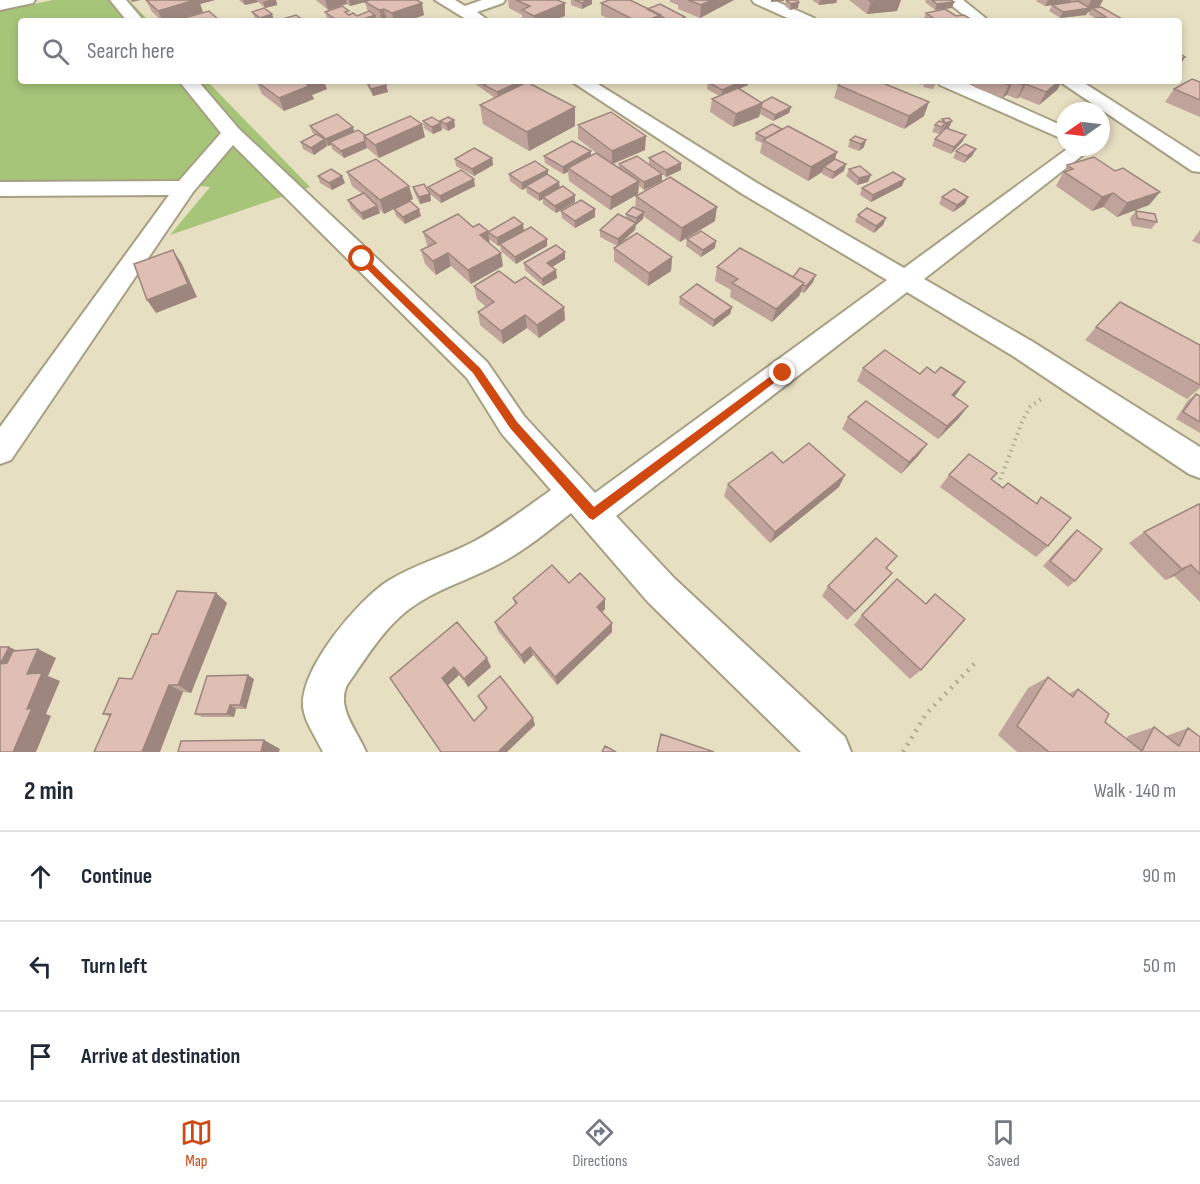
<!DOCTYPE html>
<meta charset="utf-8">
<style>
:root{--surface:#fff;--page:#f6f6f7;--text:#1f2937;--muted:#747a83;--line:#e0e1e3;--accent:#cf4911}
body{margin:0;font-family:"Sofia Sans Condensed",sans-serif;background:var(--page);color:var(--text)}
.compass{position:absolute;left:1056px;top:102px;width:54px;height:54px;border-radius:50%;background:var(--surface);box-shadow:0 3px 9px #0003;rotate:256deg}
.stop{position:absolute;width:18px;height:18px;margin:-14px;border:4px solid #cf4911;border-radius:50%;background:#fff}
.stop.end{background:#cf4911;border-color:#fff;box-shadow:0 2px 6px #0008}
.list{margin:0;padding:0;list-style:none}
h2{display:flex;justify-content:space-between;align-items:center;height:78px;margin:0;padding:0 24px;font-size:26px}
h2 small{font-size:20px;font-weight:400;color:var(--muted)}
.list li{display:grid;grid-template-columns:39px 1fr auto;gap:18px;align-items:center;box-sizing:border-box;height:90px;padding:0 24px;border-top:2px solid var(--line)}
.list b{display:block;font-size:22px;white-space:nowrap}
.list em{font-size:20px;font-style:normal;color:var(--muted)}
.icon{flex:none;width:33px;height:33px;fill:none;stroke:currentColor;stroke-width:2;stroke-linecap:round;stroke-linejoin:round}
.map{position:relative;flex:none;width:1200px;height:752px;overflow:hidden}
.search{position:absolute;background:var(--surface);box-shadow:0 3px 9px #0003;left:18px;right:18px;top:18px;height:66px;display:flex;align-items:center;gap:15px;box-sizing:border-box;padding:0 21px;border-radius:6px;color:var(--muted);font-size:22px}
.sheet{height:348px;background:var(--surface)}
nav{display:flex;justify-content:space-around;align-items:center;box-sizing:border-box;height:84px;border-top:2px solid var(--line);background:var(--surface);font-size:16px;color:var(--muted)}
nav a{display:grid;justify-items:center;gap:3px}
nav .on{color:var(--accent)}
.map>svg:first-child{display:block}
</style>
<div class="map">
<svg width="1200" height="752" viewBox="0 0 1200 752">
<rect width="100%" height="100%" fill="#e7dfc2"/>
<path fill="#a6c579" d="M 53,0 L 129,0 L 149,21 L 21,21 L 21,81 L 207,81 L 310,187 L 170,235 L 210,187 L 189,185 L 0,192 L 0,11 Z"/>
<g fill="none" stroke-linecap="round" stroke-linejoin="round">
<defs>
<path id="street" d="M 0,0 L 35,0 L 33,3 L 0,10 Z
M 110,0 L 126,0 L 144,21 L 127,21 Z
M 435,0 L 455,0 L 465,6 L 482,0 L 505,0 L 503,3 L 477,12 L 489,21 L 469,21 Z
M 752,0 L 773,0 L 814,18 L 816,21 L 794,21 L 754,3 Z
M 945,0 L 963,0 L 989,21 L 971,21 Z
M 179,81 L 198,81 L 239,129 L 487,362 L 524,416 L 595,493 L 887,280 L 741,193 L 571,81 L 593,81 L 757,183 L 904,268 L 1070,147 L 1093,147 L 924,279 L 1033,342 L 1200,447 L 1200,478 L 1189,474 L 1013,356 L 907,292 L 616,516 L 674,578 L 845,737 L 851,752 L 801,752 L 648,602 L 571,513 C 547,532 523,552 495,566 C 468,580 437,589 412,607 C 384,627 367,657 347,685 C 336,708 357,730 366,752 L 323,752 C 317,739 304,721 303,706 C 301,668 357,601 388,581 C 415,564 447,556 475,541 C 502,526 526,508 551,490 L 502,434 L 467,378 L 233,145 L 193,192 L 11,460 L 0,464 L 0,427 L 169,195 L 0,196 L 0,182 L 179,181 L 221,133 Z
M 938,81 L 962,81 L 1065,127 L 1065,140 L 940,85 Z
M 1059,81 L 1081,81 L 1200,157 L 1200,172 L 1192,171 Z"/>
</defs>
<use href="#street" stroke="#a79f83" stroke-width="4"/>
<path stroke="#b1ab93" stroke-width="4" stroke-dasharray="1.5 4.5" stroke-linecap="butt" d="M 998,485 L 1022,422 L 1030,407 L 1044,397"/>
<path stroke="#b1ab93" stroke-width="4.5" stroke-dasharray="2 6" stroke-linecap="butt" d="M 903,752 L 926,714 L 977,661"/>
<use href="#street" fill="#fff" fill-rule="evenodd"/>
</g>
<path fill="#c0a49b" d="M 146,0 L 215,0 L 200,4 L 203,12 L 172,21 L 162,21 L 152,12 Z
M 239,0 L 276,0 L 277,5 L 265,8 L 258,2 L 245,5 Z
M 316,0 L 417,0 L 424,15 L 408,21 L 379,21 L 376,19 L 377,21 L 328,21 L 325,12 L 357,16 L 368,12 L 365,2 L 350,6 L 347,4 L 328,10 Z
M 508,0 L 557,0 L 565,3 L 565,16 L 552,21 L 523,21 L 522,15 L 509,8 Z
M 571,0 L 592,0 L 592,4 L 582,9 L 571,5 Z
M 670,0 L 734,0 L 700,18 L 678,9 L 678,5 L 670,2 Z
M 786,0 L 797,0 L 798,8 L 790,10 L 785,6 Z
M 812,0 L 837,0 L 836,3 L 819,5 Z
M 849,0 L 901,0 L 897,11 L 867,14 Z
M 926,0 L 951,0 L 954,2 L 952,8 L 935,10 L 925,2 Z
M 1037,0 L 1103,0 L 1099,7 L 1124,21 L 1090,21 L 1091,19 L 1095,18 L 1088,14 L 1090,12 L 1088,12 L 1086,15 L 1060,18 L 1049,11 L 1052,5 L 1045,6 L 1036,1 Z
M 601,3 L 647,9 L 685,17 L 685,21 L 612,21 L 601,15 Z
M 252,12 L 274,20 L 259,21 L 255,18 Z
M 926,13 L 956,16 L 974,21 L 923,21 Z
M 256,81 L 327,89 L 312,95 L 314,99 L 284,111 L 262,94 Z
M 366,81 L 383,81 L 386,85 L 388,92 L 373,96 L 367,85 Z
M 471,81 L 520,81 L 521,85 L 575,107 L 575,126 L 529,151 L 483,124 L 480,105 L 495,98 Z
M 916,81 L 937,81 L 933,89 L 923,87 L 925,81 L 921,85 L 916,83 Z
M 976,81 L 1062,81 L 1057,90 L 1039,105 L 1019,97 L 1017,99 L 1007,95 L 1002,98 L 974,87 Z
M 708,82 L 748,85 L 739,89 L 761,103 L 791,107 L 789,113 L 773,121 L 760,114 L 759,117 L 733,127 L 710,112 L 712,99 L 719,96 L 707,89 Z
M 1200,82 L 1200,117 L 1165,102 L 1174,89 Z
M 838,85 L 924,116 L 904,129 L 834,98 Z
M 949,118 L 949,128 L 948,129 L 966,135 L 962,142 L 951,154 L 932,146 L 935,139 L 945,129 L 943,130 L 939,134 L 932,132 L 935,125 L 941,122 L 942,119 Z
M 454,120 L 455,127 L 448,131 L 442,128 L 440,121 Z
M 423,121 L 442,130 L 433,134 L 424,128 Z
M 578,125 L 645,150 L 613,164 L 619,168 L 619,164 L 649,164 L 649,158 L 681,163 L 681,170 L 666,177 L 662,174 L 662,181 L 644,190 L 639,186 L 638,194 L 610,210 L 569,181 L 568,172 L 563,174 L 545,163 L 544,156 L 591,156 L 602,157 L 578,139 Z
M 310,126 L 355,131 L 365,135 L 425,137 L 379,158 L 368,149 L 367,148 L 344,158 L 332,149 L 331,145 L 328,146 L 327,145 L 327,146 L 314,155 L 303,149 L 301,142 L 315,135 L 312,132 Z
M 782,129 L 837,152 L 834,160 L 844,171 L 832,179 L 822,174 L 822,172 L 808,181 L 760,153 L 762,143 L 755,140 L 756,133 Z
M 855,136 L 864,147 L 859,151 L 848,147 L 850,140 Z
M 976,149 L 972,156 L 964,163 L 953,158 L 956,151 Z
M 492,158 L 493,165 L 474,176 L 456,166 L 455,159 Z
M 1067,165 L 1115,171 L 1160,192 L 1149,205 L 1117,217 L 1103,207 L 1092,211 L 1056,186 Z
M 849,169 L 871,175 L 868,182 L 857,185 L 846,176 Z
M 548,170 L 548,175 L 560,188 L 575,195 L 575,202 L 556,213 L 543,204 L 543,199 L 539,201 L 527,193 L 526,188 L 522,190 L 510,181 L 509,174 Z
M 347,172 L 413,199 L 384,214 L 379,209 L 380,213 L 363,220 L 351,208 L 348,200 L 362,194 L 352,186 Z
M 318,176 L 342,176 L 345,183 L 332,190 L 320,183 Z
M 475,186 L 441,203 L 430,194 L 431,201 L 420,204 L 415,194 L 413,187 L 429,193 L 428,187 Z
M 902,186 L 871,202 L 860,195 L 862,188 Z
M 636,196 L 715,221 L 680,242 L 643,216 L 643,219 L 636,225 L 635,230 L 619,244 L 672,257 L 671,271 L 648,286 L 614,261 L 614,248 L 617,246 L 600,237 L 600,230 L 626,218 L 626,214 L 635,208 Z
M 942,197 L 968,197 L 965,204 L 953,212 L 939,204 Z
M 394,209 L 421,216 L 405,224 L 396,216 Z
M 561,211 L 595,217 L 575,228 L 562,218 Z
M 1136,211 L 1157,222 L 1151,229 L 1132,226 L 1130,218 Z
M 858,215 L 883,225 L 874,233 L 855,222 Z
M 473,227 L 488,231 L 489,243 L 503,266 L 471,284 L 451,266 L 436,275 L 425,264 L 421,250 L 429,247 L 427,245 L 423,232 Z
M 1200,230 L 1200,244 L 1192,241 Z
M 524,231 L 547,239 L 547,246 L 516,264 L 501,251 L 500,244 L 498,246 L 489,239 L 488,232 Z
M 687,239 L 715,248 L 701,257 L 686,246 Z
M 565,252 L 565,259 L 552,267 L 557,278 L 543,286 L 525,270 L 524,263 Z
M 717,267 L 793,277 L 813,282 L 804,293 L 801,292 L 799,296 L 772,322 L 730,297 L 731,290 L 715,281 Z
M 515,283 L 564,307 L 565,320 L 539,338 L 527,328 L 503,344 L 480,325 L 478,312 L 486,307 L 477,299 L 474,286 Z
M 680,297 L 732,307 L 730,314 L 713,327 L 679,304 Z
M 1096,327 L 1200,345 L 1200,388 L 1187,399 L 1085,340 Z
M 863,368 L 920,374 L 955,397 L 959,418 L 938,439 L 857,381 Z
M 1196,394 L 1200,396 L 1200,433 L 1176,419 L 1188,400 Z
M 848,417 L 927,444 L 918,456 L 901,474 L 842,429 Z
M 783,463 L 839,487 L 770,543 L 724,496 L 728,484 Z
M 949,475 L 992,479 L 1003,488 L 1036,503 L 1041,497 L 1048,546 L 1036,557 L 940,487 Z
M 1200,505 L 1200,602 L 1174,576 L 1165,580 L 1129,543 L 1144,532 Z
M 1077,530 L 1075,581 L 1068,587 L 1043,566 L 1070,536 Z
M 886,568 L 892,573 L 883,583 L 847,620 L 822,596 L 828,586 Z
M 569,583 L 605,599 L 605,609 L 602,612 L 612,632 L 557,685 L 533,655 L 524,664 L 498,631 L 495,622 L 515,605 L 513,598 Z
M 216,593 L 227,603 L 191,693 L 183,692 L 110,717 L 103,714 L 132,679 L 158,634 Z
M 935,594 L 921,670 L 910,679 L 854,625 L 862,615 L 925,604 Z
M 457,622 L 491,667 L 468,687 L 459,675 L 448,685 L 474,721 L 486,709 L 478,696 L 535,725 L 507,752 L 390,678 Z
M 1048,677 L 1068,694 L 1078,689 L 1105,722 L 1126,739 L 1128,736 L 1154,727 L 1166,736 L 1188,728 L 1200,752 L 1017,752 L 998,735 L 1028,688 Z
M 254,679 L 246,709 L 236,709 L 234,717 L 202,717 L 195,714 Z"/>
<path fill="#9c867e" d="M 131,0 L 141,0 L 132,2 Z
M 195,0 L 215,0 L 200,4 L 203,12 L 172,21 L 163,21 L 158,11 Z
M 243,0 L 257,0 L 258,2 L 245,5 Z
M 270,0 L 276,0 L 277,5 L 265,8 L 263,2 Z
M 325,0 L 346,0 L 347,4 L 328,10 Z
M 349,0 L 368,0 L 369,1 L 350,6 Z
M 587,0 L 592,0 L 592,4 L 582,9 L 582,3 Z
M 712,0 L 734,0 L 700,18 L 701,5 Z
M 771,0 L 784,0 L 784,1 L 771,2 Z
M 820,0 L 837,0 L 836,3 L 819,5 Z
M 887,0 L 901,0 L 897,11 L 867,14 L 871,2 Z
M 1048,0 L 1071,0 L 1070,3 L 1045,6 Z
M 1091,0 L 1103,0 L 1097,11 L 1092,8 L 1090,12 L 1088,12 L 1086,15 L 1060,18 L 1063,12 L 1087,9 Z
M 799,2 L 798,8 L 790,10 L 791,4 Z
M 954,2 L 952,8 L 935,10 L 937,4 Z
M 422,3 L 424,15 L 408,21 L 394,21 L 392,13 Z
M 565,3 L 565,16 L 552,21 L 534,21 L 534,16 Z
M 384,9 L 387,21 L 382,21 L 379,10 Z
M 272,14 L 274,20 L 262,21 L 260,18 Z
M 375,15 L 377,21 L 358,21 Z
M 661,15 L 660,21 L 645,21 Z
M 685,17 L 685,21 L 676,21 Z
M 1185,57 L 1181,64 L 1179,64 L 1179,58 Z
M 309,81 L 324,81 L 327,89 L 312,95 L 314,99 L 284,111 L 279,98 Z
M 521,81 L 521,88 L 498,99 L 497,92 Z
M 743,81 L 749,81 L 748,85 L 721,97 L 722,90 Z
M 1013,81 L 1007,95 L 1002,98 L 1009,85 Z
M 1059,81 L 1062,81 L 1057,90 L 1039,105 L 1046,92 Z
M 1026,84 L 1019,97 L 1017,99 L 1023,85 Z
M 386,85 L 388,92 L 373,96 L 371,89 Z
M 929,102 L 924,116 L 904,129 L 909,116 Z
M 762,103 L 759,117 L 733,127 L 736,114 Z
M 575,107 L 575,126 L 529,151 L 527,132 Z
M 791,107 L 789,113 L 773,121 L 775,115 Z
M 454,120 L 455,127 L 448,131 L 446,124 Z
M 952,121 L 949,128 L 943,130 L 946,123 Z
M 441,123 L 442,130 L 433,134 L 432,127 Z
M 945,123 L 942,130 L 939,134 L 942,127 Z
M 422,124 L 425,137 L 379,158 L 375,145 Z
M 353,127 L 355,134 L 330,142 L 331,145 L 328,146 L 326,139 Z
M 966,135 L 962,142 L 951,154 L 954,147 Z
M 646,136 L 645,150 L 612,164 L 612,151 Z
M 325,139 L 327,146 L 314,155 L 311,148 Z
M 866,140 L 864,147 L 859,151 L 861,144 Z
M 365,141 L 367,148 L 344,158 L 341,151 Z
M 976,149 L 972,156 L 964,163 L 967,156 Z
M 591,151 L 591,158 L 568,168 L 568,172 L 563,174 L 563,167 Z
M 837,152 L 833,166 L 824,167 L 822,172 L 808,181 L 811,167 Z
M 492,158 L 493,165 L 474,176 L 472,169 Z
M 681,163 L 681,170 L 666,177 L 666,170 Z
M 846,164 L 844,171 L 832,179 L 834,172 Z
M 548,170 L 548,177 L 526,186 L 526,188 L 522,190 L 522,183 Z
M 662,174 L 662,181 L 644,190 L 644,182 Z
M 871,175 L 868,182 L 857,185 L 859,178 Z
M 342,176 L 345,183 L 332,190 L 329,183 Z
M 474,179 L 475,186 L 441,203 L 440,196 Z
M 905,179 L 902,186 L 871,202 L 873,195 Z
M 639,181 L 638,194 L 610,210 L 611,197 Z
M 559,182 L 560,189 L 543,197 L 543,199 L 539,201 L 539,194 Z
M 409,186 L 413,199 L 384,214 L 380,200 Z
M 1160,192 L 1149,205 L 1117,217 L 1127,203 Z
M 1113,193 L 1103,207 L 1092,211 L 1102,197 Z
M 430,194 L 431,201 L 420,204 L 419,197 Z
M 575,195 L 575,202 L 556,213 L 555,206 Z
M 968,197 L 965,204 L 953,212 L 957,205 Z
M 377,206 L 380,213 L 363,220 L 361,213 Z
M 717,207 L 715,221 L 680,242 L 682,228 Z
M 419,209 L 421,216 L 405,224 L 403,217 Z
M 595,209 L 595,217 L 575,228 L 575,221 Z
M 644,212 L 643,219 L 636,225 L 636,218 Z
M 886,218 L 883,225 L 874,233 L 876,226 Z
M 636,223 L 635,230 L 618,246 L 618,239 Z
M 523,224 L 524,231 L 498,246 L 497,238 Z
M 488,231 L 490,245 L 480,235 Z
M 547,239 L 547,246 L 516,264 L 515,257 Z
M 716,241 L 715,248 L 701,257 L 703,250 Z
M 173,250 L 182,264 L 197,297 L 156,313 L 147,300 Z
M 565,252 L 565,259 L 547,270 L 547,263 Z
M 448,253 L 451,266 L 436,275 L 433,261 Z
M 501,253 L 503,266 L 471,284 L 468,270 Z
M 672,257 L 671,271 L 648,286 L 649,273 Z
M 556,270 L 557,278 L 543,286 L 542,279 Z
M 816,275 L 813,282 L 804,293 L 806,286 Z
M 804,283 L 799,296 L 772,322 L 776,309 Z
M 564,307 L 565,320 L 539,338 L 537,325 Z
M 732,307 L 730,314 L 713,327 L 714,320 Z
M 525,315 L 527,328 L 503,344 L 501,331 Z
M 965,382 L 956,395 L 943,408 L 952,395 Z
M 968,406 L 959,418 L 938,439 L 947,426 Z
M 927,444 L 918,456 L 901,474 L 909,462 Z
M 845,475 L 839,487 L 770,543 L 775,532 Z
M 1191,565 L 1174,576 L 1165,580 L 1182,569 Z
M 892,573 L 883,583 L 847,620 L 855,611 Z
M 216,593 L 227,603 L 191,693 L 178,685 Z
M 605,599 L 605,609 L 597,617 L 597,607 Z
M 612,623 L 612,632 L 557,685 L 555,677 Z
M 9,647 L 27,655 L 20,672 L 0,664 Z
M 530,647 L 533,655 L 524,664 L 521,655 Z
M 38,649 L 56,658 L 48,676 L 60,681 L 46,714 L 51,716 L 36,752 L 13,752 L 27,709 L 27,674 Z
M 487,658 L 491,667 L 468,687 L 464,679 Z
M 454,667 L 459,675 L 447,686 L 442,678 Z
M 248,675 L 254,679 L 246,709 L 240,705 Z
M 169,685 L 183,692 L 160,752 L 142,752 Z
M 230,705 L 236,709 L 234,717 L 227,714 Z
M 533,718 L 535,725 L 507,752 L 498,752 Z
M 264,740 L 280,749 L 279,752 L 261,752 Z"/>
<path fill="#dfbfb4" stroke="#9c867e" stroke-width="1.5" d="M 146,0 L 195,0 L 158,11 Z
M 369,0 L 417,0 L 422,3 L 392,13 L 384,9 L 379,10 L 365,2 Z
M 516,0 L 557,0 L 565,3 L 534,16 L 522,10 L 530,6 Z
M 575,0 L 587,0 L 582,3 Z
M 609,0 L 630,0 L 661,15 L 645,21 L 636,21 L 601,3 Z
M 688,0 L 712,0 L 701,5 Z
M 786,0 L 797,0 L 799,2 L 791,4 Z
M 869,0 L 887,0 L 871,2 Z
M 932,0 L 951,0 L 954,2 L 937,4 Z
M 1078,1 L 1090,8 L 1063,12 L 1052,5 Z
M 660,4 L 685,17 L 676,21 L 670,21 L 647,9 Z
M 342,6 L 349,11 L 345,12 L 349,15 L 353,13 L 357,16 L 369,11 L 375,15 L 358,21 L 338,21 L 325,12 Z
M 1101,7 L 1124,20 L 1095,21 L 1091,19 L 1106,17 L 1092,8 Z
M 264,8 L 272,14 L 260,18 L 252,12 Z
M 945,9 L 956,16 L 964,15 L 974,21 L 938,21 L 926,13 Z
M 209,11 L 220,21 L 179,21 L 177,20 Z
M 296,15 L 303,20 L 300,21 L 276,21 Z
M 1179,53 L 1185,57 L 1179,58 Z
M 1192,79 L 1200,82 L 1200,100 L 1174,89 Z
M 256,81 L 309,81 L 305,83 L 309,86 L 279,98 Z
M 367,81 L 383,81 L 386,85 L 371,89 Z
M 491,81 L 521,81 L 497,92 L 484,85 Z
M 709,81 L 743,81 L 722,90 L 708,82 Z
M 844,81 L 878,81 L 929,102 L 909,116 L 838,85 Z
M 999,81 L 1059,81 L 1046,92 L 1026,84 L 1023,85 L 1013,81 L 1009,85 Z
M 527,82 L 575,107 L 527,132 L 480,105 Z
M 738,88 L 762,103 L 736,114 L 712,99 Z
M 772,97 L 791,107 L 775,115 L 761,107 L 762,103 L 761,103 Z
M 611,112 L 646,136 L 612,151 L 578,125 Z
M 337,114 L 353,127 L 326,139 L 310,126 Z
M 410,116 L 422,124 L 375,145 L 364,136 Z
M 432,117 L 441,123 L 432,127 L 423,121 Z
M 448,117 L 454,120 L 446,124 L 440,121 Z
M 949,118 L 952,121 L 946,123 L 942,119 Z
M 939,121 L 945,123 L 942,127 L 935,125 Z
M 772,124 L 782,129 L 766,138 L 756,133 Z
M 788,126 L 837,152 L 811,167 L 763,140 Z
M 946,128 L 966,135 L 954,147 L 935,139 Z
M 358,130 L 365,135 L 364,136 L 365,141 L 341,151 L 330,142 Z
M 316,134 L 325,139 L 311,148 L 301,142 Z
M 855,136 L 866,140 L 861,144 L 850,140 Z
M 572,141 L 591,151 L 563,167 L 544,156 Z
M 965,144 L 976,149 L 967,156 L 956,151 Z
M 474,148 L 492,158 L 472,169 L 455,159 Z
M 664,151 L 681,163 L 666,170 L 649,158 Z
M 596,153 L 639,181 L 611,197 L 568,168 Z
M 637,156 L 662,174 L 644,182 L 619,164 Z
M 1094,157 L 1115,171 L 1123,168 L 1160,192 L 1127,203 L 1113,193 L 1102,197 L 1064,172 L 1073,169 L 1067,165 Z
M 376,159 L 409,186 L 380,200 L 347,172 Z
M 835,159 L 846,164 L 834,172 L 824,167 Z
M 535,161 L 548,170 L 522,183 L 509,174 Z
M 860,166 L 871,175 L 859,178 L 849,169 Z
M 331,169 L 342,176 L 329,183 L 318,176 Z
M 461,170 L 474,179 L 440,196 L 428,187 Z
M 893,172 L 905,179 L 873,195 L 862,188 Z
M 547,174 L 559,182 L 539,194 L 526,186 Z
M 670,177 L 717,207 L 682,228 L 636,196 Z
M 424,184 L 430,194 L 419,197 L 413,187 Z
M 563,186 L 575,195 L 555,206 L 543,197 Z
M 954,189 L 968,197 L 957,205 L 942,197 Z
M 364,193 L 377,206 L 361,213 L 348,200 Z
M 581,200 L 595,209 L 575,221 L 561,211 Z
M 410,201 L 419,209 L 403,217 L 394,209 Z
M 633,207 L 644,212 L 636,218 L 626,214 Z
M 867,208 L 886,218 L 876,226 L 858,215 Z
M 1136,211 L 1155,214 L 1157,222 L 1137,218 Z
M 458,214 L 473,227 L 479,224 L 488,231 L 480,235 L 501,253 L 468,270 L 448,253 L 433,261 L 421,250 L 436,243 L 423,232 Z
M 618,214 L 636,223 L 618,239 L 600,230 Z
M 514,217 L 523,224 L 497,238 L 488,232 Z
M 531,227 L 547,239 L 515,257 L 500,244 Z
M 701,231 L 716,241 L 703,250 L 687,239 Z
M 637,233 L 672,257 L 649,273 L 614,248 Z
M 556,245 L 565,252 L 547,263 L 556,270 L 542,279 L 524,263 Z
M 740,248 L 804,283 L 776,309 L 732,283 L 738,279 L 717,267 Z
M 173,250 L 188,284 L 147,300 L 134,264 Z
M 800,268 L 816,275 L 806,286 L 803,285 L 804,283 L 793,277 Z
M 499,271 L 515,283 L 525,277 L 564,307 L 537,325 L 525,315 L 501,331 L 478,312 L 494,302 L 474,286 Z
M 697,284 L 732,307 L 714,320 L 680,297 Z
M 1120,302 L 1200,345 L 1200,385 L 1096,327 Z
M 885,350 L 920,374 L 927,367 L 935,373 L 941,367 L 965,382 L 952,395 L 968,406 L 947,426 L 863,368 Z
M 1196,394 L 1200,396 L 1200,422 L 1183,412 Z
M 866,401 L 927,444 L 909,462 L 848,417 Z
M 809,443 L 845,475 L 775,532 L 728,484 L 772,452 L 783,463 Z
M 969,454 L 997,473 L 991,479 L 1003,488 L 1008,483 L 1037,504 L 1041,497 L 1071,518 L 1048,546 L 949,475 Z
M 1199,504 L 1200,505 L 1200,574 L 1191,565 L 1182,569 L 1144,532 Z
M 1077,530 L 1102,549 L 1075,581 L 1050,561 Z
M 876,538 L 897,556 L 886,568 L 892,573 L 855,611 L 828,586 Z
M 552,565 L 569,583 L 580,573 L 605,599 L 597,607 L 612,623 L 555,677 L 530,647 L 521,655 L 495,622 L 517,603 L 513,598 Z
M 897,579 L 926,604 L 935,594 L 965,619 L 921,670 L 862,615 Z
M 177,591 L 216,593 L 178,685 L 169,685 L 142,752 L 94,752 L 111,714 L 103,714 L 119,678 L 132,679 L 152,634 L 158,634 Z
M 457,622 L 487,658 L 464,679 L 454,667 L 442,678 L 474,721 L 487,708 L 478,696 L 500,676 L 533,718 L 498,752 L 441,752 L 390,678 Z
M 0,647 L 9,647 L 0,664 L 7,663 L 13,651 L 38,649 L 27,674 L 42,673 L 27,709 L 32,708 L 13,752 L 0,752 Z
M 248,675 L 240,705 L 230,705 L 227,714 L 195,714 L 207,676 Z
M 1048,677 L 1073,697 L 1078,689 L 1109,714 L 1105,722 L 1142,751 L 1154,727 L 1179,746 L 1188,728 L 1200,737 L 1200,752 L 1049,752 L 1017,726 Z
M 661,734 L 714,752 L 657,752 Z
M 264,740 L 261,752 L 178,752 L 181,741 Z
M 605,746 L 616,752 L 602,752 Z"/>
<path fill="#cf4911" d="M 359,257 L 365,257 L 480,368 L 517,422 L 594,507 L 779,370 L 786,370 L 787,373 L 593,520 L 589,518 L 510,428 L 473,373 L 359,261 Z"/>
</svg>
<svg class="compass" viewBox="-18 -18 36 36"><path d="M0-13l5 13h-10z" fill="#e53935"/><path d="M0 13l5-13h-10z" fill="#747a83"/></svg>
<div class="stop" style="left:362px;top:259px"></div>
<div class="stop end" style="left:783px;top:373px"></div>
<div class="search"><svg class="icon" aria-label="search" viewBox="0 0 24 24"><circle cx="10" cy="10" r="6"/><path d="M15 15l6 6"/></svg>Search here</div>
</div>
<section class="sheet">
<h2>2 min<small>Walk · 140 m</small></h2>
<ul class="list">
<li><svg class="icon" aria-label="ahead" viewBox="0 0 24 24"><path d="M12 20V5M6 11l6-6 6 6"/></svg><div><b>Continue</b></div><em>90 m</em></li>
<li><svg class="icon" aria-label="left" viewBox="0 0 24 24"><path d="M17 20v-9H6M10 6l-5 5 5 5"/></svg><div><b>Turn left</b></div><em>50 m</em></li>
<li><svg class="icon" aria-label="arrive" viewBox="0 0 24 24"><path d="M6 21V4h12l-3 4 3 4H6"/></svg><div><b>Arrive at destination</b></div></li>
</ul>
</section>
<nav>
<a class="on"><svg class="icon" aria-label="map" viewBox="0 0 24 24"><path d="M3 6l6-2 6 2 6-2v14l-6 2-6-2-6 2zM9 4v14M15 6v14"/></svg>Map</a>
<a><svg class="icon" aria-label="directions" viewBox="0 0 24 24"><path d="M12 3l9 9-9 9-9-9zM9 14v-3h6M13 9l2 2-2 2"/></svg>Directions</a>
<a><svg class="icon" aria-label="saved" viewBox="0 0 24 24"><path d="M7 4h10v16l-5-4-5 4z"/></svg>Saved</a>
</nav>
